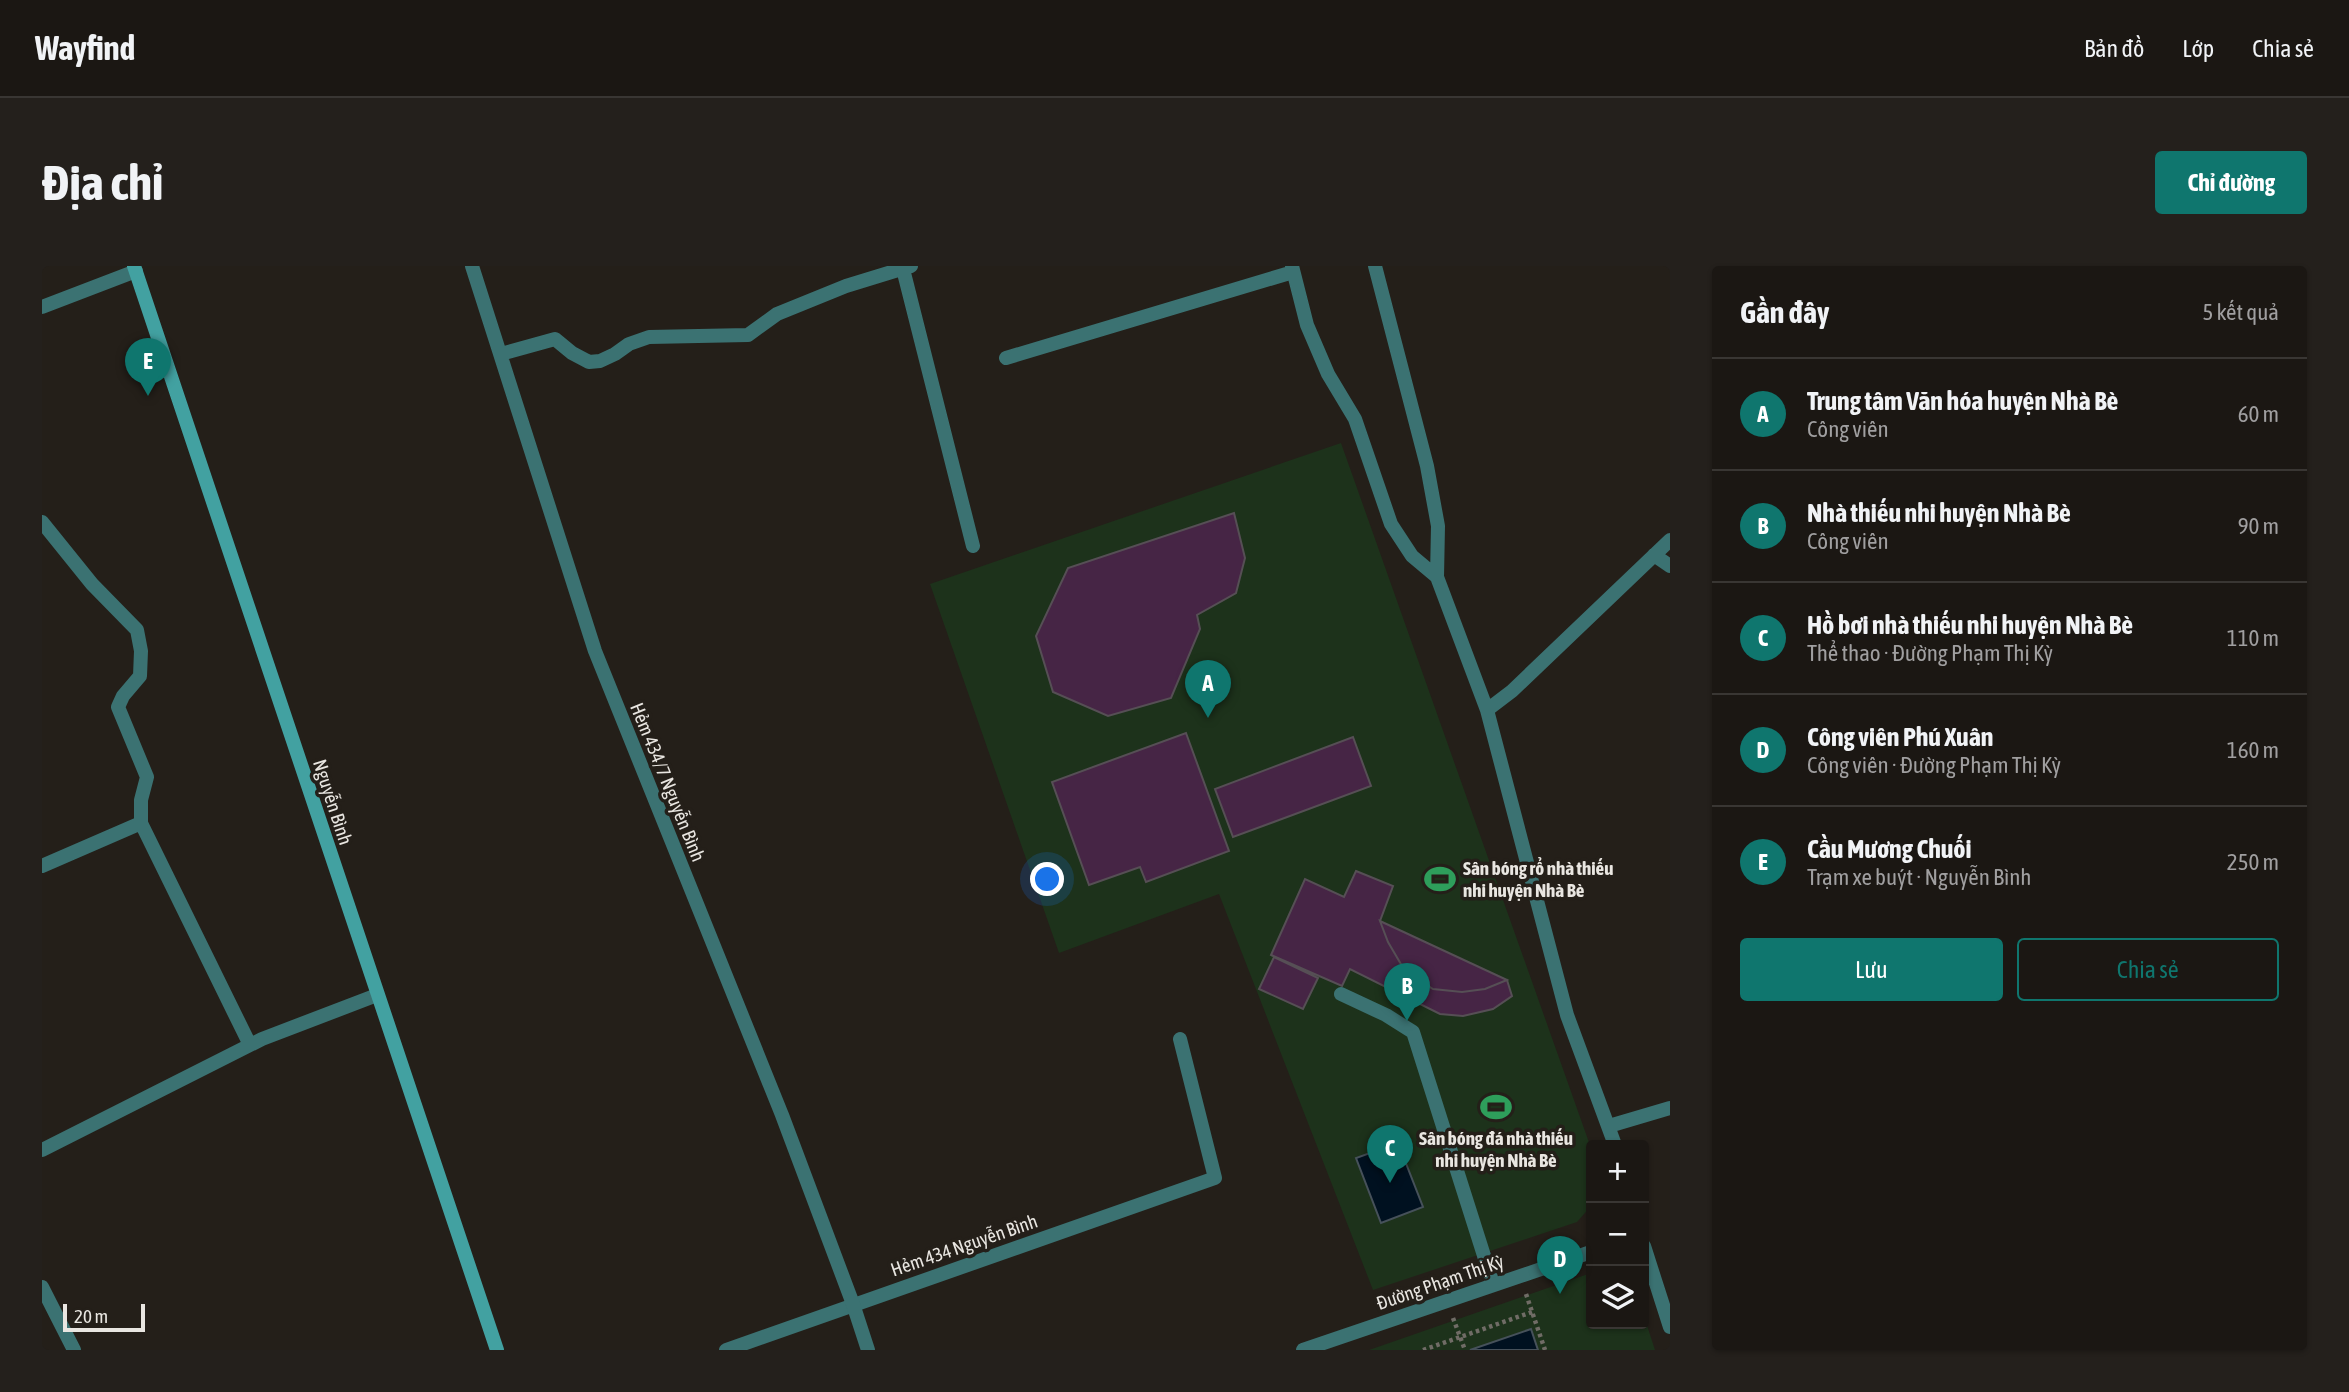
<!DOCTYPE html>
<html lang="vi">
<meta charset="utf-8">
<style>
:root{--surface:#1b1713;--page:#24201c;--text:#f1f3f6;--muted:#a09fa0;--line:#393633;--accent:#0f766e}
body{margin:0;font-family:"Asap Condensed",sans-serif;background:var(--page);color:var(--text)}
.controls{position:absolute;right:21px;bottom:21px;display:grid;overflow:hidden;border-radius:7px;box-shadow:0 2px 5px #0004}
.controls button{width:63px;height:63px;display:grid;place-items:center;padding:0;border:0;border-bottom:2px solid var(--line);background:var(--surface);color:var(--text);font:35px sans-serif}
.scale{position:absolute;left:21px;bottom:18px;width:82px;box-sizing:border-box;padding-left:7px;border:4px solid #e9e6e1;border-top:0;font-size:19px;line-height:24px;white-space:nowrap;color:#e9e6e1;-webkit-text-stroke:5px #241f19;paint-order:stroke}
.you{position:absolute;left:1006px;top:614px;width:24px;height:24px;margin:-18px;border:5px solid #fff;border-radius:50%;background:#1a73e8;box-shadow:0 0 0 10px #1a73e833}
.badge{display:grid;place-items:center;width:46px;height:46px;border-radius:50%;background:var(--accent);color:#fff;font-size:23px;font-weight:700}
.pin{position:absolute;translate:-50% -58px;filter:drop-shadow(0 2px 4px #0008)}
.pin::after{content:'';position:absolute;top:37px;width:24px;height:21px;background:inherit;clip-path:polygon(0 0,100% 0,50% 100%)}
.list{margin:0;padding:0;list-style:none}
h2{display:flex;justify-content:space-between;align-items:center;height:91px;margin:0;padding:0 28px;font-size:30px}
h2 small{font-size:23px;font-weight:400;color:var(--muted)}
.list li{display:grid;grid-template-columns:46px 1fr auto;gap:21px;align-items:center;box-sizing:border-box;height:112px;padding:0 28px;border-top:2px solid var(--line)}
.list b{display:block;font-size:26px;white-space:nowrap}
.list p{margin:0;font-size:23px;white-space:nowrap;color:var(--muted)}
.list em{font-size:23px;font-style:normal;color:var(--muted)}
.actions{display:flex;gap:14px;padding:21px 28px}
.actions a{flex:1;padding:16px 0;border:2px solid var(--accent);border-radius:7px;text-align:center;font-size:24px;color:var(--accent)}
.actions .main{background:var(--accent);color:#fff}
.icon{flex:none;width:38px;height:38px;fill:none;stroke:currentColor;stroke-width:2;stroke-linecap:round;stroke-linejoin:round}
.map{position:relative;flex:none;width:1628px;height:1084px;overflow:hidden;border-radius:7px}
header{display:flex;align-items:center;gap:42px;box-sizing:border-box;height:98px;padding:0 35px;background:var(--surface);border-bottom:2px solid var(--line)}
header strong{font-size:33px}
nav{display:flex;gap:38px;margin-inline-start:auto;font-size:24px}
.intro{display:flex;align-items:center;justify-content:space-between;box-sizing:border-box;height:168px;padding:0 42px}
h1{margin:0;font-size:49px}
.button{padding:18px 32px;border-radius:7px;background:var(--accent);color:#fff;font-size:24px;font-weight:700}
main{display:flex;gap:42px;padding:0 42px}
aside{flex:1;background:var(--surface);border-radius:7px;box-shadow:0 2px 5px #0004}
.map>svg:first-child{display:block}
</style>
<header>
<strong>Wayfind</strong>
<nav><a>Bản đồ</a><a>Lớp</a><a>Chia sẻ</a></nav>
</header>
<div class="intro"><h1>Địa chỉ</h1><a class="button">Chỉ đường</a></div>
<main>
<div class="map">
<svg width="1628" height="1084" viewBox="0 0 1628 1084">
<rect width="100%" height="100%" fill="#241f19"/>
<path fill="#1d321b" d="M 1299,177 L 1549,882 L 1549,940 L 1535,956 L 1331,1024 L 1177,628 L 1017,687 L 888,318 Z
M 1549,1007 L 1549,1058 L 1602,1058 L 1602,1050 L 1613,1084 L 1327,1084 Z"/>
<path fill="#001120" stroke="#46515a" stroke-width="2" d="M 1356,877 L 1381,941 L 1339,957 L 1314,892 Z
M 1489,1063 L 1496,1084 L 1428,1084 Z"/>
<path fill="#462545" stroke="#564f55" stroke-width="2" d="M 1192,247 L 1203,292 L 1194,327 L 1155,349 L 1158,363 L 1129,432 L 1066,450 L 1011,426 L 994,370 L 1026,302 Z
M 1144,467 L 1187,585 L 1104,616 L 1098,601 L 1047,619 L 1010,516 Z
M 1311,471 L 1329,520 L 1191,571 L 1173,523 Z
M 1314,605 L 1351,620 L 1338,655 L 1346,676 L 1363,705 L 1391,723 L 1420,726 L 1443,723 L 1465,714 L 1470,730 L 1451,743 L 1421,750 L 1398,748 L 1308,703 L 1300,720 L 1229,689 L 1263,613 L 1302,631 Z
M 1338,655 L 1465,714 L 1443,723 L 1420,726 L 1391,723 L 1363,705 L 1346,676 Z
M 1232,691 L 1276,712 L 1261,743 L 1217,723 Z"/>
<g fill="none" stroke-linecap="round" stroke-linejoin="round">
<path stroke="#706c66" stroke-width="4.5" stroke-dasharray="3.5 3.5" stroke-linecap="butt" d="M 1484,1028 L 1503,1084
M 1411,1052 L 1423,1084
M 1381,1084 L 1490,1046"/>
<path stroke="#3b7272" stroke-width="14" d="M 0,41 L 94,5
M 0,256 L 50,318 L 95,364 L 99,385 L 98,410 L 81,430 L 76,441 L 105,511 L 99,534 L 99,557 L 208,779
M 0,600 L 99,557
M 1299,728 L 1344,749 L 1371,766 L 1451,1018
M 0,884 L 220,773 L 335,729
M 0,1021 L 32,1084
M 684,1084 L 1173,912 L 1138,773"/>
<path stroke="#3b7272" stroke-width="14" d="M 430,0 L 553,385 L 740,849 L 811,1038 L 826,1084
M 1250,0 L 1265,59 L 1286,108 L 1313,153 L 1349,258 L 1370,290 L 1395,311 L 1445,444 L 1525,749 L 1573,879
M 1333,0 L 1385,200 L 1396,260 L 1395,311
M 861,3 L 931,280
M 459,88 L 513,73 L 530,87 L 547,96 L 558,95 L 573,88 L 587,78 L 607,71 L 706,69 L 735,48 L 804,20 L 869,0
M 964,92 L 1251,6
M 1612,289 L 1628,300
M 1445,444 L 1470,425 L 1628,274
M 1567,860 L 1628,842
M 1602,980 L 1628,1061
M 1261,1084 L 1549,986"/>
<path stroke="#42a1a1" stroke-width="14" d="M 92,0 L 455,1084"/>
</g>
<defs>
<symbol id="stadium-bare" viewBox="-9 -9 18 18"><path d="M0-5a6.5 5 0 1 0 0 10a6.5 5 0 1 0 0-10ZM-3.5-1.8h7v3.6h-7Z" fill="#2e9e5b" stroke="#241f19" stroke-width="2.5" paint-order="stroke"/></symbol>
</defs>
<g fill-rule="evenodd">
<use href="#stadium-bare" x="1376" y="591" width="44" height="44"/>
<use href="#stadium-bare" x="1432" y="819" width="44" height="44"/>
</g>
<g text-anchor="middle" stroke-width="7" stroke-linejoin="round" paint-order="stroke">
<g font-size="19" fill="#e9e6e1" stroke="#241f19">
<text transform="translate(626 516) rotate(68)" y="7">Hẻm 434/7 Nguyễn Bình</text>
<text transform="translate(291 536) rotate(72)" y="7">Nguyễn Bình</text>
<text transform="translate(922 979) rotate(-19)" y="7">Hẻm 434 Nguyễn Bình</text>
<text transform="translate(1398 1016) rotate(-19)" y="7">Đường Phạm Thị Kỳ</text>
</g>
<g font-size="19" font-weight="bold" fill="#e9e6e1" stroke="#241f19" text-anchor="start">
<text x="1421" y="609">Sân bóng rổ nhà thiếu<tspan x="1421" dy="22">nhi huyện Nhà Bè</tspan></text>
<text x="1454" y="879" text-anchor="middle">Sân bóng đá nhà thiếu<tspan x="1454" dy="22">nhi huyện Nhà Bè</tspan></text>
</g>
</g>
</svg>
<div class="controls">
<button>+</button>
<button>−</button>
<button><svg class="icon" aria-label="layers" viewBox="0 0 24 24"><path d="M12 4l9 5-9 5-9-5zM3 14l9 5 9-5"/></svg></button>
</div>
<div class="scale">20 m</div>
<div class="you"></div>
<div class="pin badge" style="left:1166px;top:452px">A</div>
<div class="pin badge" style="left:1365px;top:755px">B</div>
<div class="pin badge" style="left:1348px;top:917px">C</div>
<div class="pin badge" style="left:1518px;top:1028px">D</div>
<div class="pin badge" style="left:106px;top:130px">E</div>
</div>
<aside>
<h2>Gần đây<small>5 kết quả</small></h2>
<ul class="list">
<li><span class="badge">A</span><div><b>Trung tâm Văn hóa huyện Nhà Bè</b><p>Công viên</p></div><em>60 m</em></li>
<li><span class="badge">B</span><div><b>Nhà thiếu nhi huyện Nhà Bè</b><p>Công viên</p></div><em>90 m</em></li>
<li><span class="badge">C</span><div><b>Hồ bơi nhà thiếu nhi huyện Nhà Bè</b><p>Thể thao · Đường Phạm Thị Kỳ</p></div><em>110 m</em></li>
<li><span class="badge">D</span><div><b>Công viên Phú Xuân</b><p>Công viên · Đường Phạm Thị Kỳ</p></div><em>160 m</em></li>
<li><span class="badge">E</span><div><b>Cầu Mương Chuối</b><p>Trạm xe buýt · Nguyễn Bình</p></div><em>250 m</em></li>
</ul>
<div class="actions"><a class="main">Lưu</a><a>Chia sẻ</a></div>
</aside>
</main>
